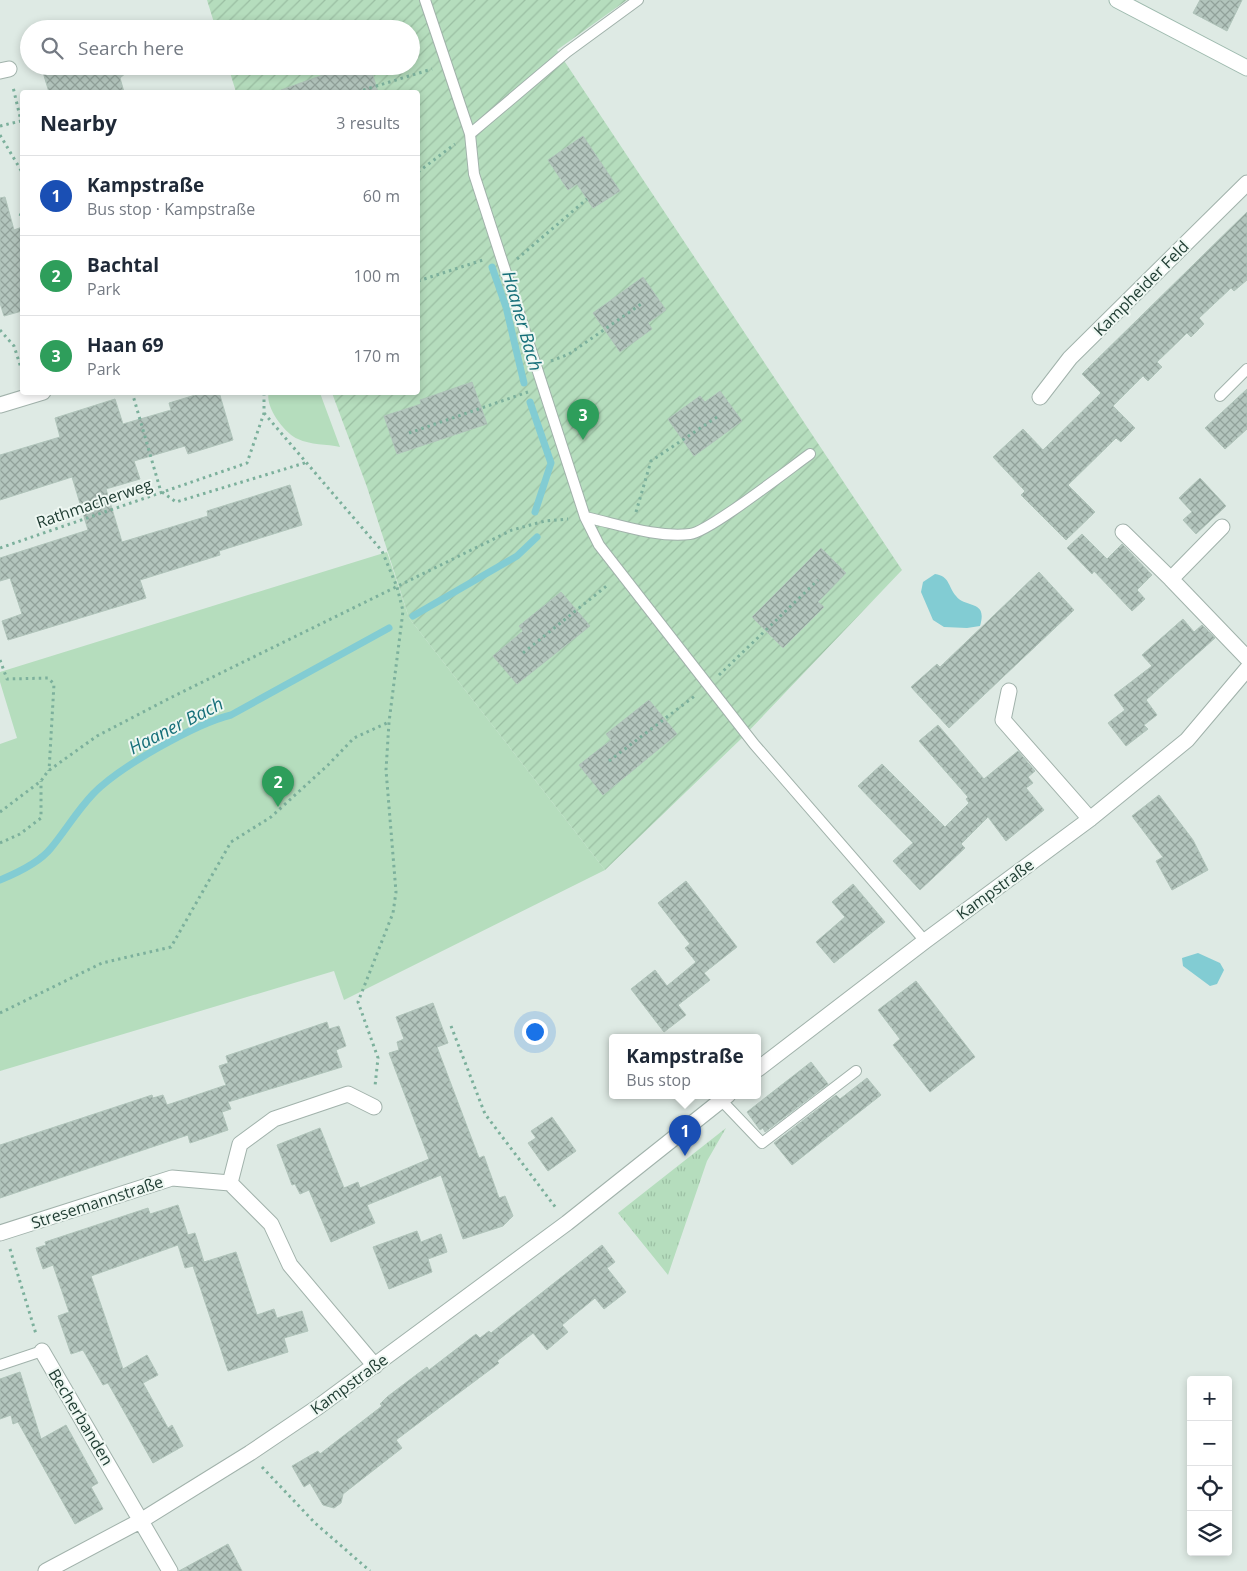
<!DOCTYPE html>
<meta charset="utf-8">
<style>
:root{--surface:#fff;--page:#f2f2f3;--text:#1f2937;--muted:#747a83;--line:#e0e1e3;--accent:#1a73e8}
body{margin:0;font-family:"Open Sans",sans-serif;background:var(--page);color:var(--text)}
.controls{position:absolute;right:15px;bottom:15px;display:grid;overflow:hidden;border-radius:5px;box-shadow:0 2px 8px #0003}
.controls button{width:45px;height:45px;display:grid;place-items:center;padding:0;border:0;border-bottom:1px solid var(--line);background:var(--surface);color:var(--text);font:25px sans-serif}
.you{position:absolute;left:534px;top:1031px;width:18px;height:18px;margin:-12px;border:4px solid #fff;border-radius:50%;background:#1a73e8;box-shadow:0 0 0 8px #1a73e833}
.badge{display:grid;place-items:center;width:32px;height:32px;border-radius:50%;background:var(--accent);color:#fff;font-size:16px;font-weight:700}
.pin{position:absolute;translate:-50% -41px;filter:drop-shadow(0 1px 2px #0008)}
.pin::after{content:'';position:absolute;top:26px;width:18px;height:15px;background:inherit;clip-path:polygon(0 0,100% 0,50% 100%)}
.popup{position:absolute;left:609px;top:1034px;width:152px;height:65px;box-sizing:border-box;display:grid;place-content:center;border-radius:5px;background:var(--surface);filter:drop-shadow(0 1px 4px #0005);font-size:16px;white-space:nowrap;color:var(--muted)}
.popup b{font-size:19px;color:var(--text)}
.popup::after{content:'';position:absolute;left:50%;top:100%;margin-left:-10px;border:10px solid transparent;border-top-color:var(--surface)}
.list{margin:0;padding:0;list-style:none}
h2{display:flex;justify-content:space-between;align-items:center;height:65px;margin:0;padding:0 20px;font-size:21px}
h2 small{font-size:16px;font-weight:400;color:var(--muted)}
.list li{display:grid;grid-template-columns:32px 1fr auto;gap:15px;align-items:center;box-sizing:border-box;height:80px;padding:0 20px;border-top:1px solid var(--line)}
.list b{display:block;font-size:19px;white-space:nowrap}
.list p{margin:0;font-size:16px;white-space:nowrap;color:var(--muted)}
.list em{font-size:16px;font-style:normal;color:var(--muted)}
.icon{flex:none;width:28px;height:28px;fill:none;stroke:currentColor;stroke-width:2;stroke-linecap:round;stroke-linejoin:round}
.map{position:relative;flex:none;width:1247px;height:1571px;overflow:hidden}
.search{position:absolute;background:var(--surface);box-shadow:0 2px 8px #0003;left:20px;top:20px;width:400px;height:55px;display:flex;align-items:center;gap:12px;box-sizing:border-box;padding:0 18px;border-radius:28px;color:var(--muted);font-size:19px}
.panel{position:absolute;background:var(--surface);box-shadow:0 2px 8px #0003;left:20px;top:90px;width:400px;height:305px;border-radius:5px}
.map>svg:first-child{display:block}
</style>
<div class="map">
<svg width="1247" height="1571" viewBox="0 0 1247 1571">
<defs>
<pattern id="grass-tufts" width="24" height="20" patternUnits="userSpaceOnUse" patternTransform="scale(1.25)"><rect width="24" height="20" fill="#b5ddbd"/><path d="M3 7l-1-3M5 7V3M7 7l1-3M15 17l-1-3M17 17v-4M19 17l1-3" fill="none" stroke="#9bbfa3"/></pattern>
<pattern id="garden-furrows" width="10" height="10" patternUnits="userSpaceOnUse" patternTransform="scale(1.25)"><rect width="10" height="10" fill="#b5ddbd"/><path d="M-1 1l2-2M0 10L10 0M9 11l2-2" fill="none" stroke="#9bbfa3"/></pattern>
<pattern id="building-cross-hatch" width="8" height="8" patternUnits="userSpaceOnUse" patternTransform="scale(1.25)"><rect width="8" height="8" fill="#b3c5bd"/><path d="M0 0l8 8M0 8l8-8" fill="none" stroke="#91a19a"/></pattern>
</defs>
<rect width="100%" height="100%" fill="#deeae4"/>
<path fill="url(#grass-tufts)" d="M 726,1128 L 707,1161 L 668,1275 L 618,1213 Z"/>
<path fill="#b5ddbd" d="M 269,392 L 320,393 L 340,447 C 327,444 310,445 298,439 C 285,434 264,406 269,392 Z
M 387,552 L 409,618 L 605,870 L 344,1000 L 334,971 L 0,1071 L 0,744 L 17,738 L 0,682 L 0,672 Z"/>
<path fill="url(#garden-furrows)" d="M 207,0 L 627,0 L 557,50 L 902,570 L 742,738 L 605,870 L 409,618 L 367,487 L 332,393 L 418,392 L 418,92 L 236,92 L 228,66 L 411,66 L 411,29 L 216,29 Z"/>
<path fill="#82ccd3" d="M 935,574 C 950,576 948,587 956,596 C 966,609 988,599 980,626 L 967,628 L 944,627 L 933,620 L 921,592 L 923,582 Z
M 1198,953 L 1220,963 L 1224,970 L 1217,984 L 1210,986 L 1183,966 L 1182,958 Z"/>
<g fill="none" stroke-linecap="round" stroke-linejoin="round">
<path stroke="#82ccd3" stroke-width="7" d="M 492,267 L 506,307 L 524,383
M 530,402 L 551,463 L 535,512
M 413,616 L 517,556 L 537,537
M 0,880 C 17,873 40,862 51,848 C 66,830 76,812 93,794 C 119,767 195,724 231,715 L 389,628"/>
</g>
<path fill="url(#building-cross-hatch)" stroke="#b0c4ba" d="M 1200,0 L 1242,0 L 1227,31 L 1193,13 Z
M 41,66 L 134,66 L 120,78 L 124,92 L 49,92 Z
M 348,66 L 370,66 L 378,92 L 281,92 L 281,90 Z
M 583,136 L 620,191 L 593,208 L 577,184 L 568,190 L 548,160 Z
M 5,197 L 14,230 L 22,227 L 22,311 L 4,316 L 0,303 L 0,198 Z
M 1247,212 L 1247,280 L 1234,291 L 1231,288 L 1199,318 L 1204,324 L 1191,337 L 1187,333 L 1157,362 L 1162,367 L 1148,381 L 1143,376 L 1113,406 L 1135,428 L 1121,442 L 1116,438 L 1068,485 L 1095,512 L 1066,540 L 1021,495 L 1025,491 L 993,457 L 1023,429 L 1043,450 L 1101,393 L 1082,374 Z
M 643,277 L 666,310 L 648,323 L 652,329 L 620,352 L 593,313 Z
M 472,382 L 487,424 L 397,454 L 384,416 L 421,404 L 420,400 Z
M 1247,389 L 1247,429 L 1225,449 L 1205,428 Z
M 720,391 L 742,421 L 694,456 L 668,419 L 700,396 L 705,402 Z
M 205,392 L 219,392 L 233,440 L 188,454 L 185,446 L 134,461 L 140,479 L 106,489 L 122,542 L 208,516 L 207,511 L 290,485 L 302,525 L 219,551 L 220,555 L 140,580 L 146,598 L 8,640 L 2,621 L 22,614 L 10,578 L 0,581 L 0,558 L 88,530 L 72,477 L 0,500 L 0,455 L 60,437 L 55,418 L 115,399 L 123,424 L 171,410 L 169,403 Z
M 1200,478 L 1226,506 L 1196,534 L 1183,520 L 1192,512 L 1179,498 Z
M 1082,534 L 1107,559 L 1122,544 L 1152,575 L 1137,590 L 1145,599 L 1132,611 L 1094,571 L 1092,574 L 1067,548 Z
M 821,548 L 846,573 L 818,602 L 824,607 L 783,648 L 752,617 Z
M 1039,572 L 1074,610 L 949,728 L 911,687 L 937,664 L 940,667 Z
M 561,592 L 590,626 L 517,684 L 493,656 L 523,631 L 519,626 Z
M 1183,619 L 1194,632 L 1202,625 L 1215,638 L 1146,700 L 1157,715 L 1144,725 L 1148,729 L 1126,746 L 1108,723 L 1125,710 L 1114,695 L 1152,666 L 1142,655 Z
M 649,700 L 677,734 L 603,795 L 579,765 L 611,740 L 606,734 Z
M 938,725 L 984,779 L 1018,751 L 1035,771 L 1028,777 L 1033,783 L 1026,788 L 1044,810 L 1006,841 L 988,817 L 961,844 L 965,848 L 920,890 L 893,861 L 913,843 L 858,786 L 882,764 L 945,827 L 969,803 L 966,799 L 968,797 L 919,741 Z
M 1159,795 L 1193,840 L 1208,870 L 1172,890 L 1156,861 L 1163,857 L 1132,816 Z
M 686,881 L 737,947 L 704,973 L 710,980 L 678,1005 L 686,1015 L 664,1032 L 631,989 L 655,970 L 667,986 L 696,962 L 685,948 L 690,944 L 658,903 Z
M 853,884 L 885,922 L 834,963 L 816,942 L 845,917 L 832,902 Z
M 916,981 L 975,1057 L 930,1092 L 893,1045 L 900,1039 L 878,1010 Z
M 433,1003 L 448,1043 L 437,1047 L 479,1158 L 484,1156 L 499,1198 L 505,1196 L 513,1216 L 503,1226 L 463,1239 L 441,1175 L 367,1205 L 375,1223 L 331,1242 L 309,1190 L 300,1194 L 295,1184 L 292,1185 L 277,1145 L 320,1128 L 344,1188 L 358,1182 L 360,1188 L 429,1159 L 389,1053 L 399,1050 L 397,1042 L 404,1039 L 396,1017 Z
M 327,1022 L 329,1029 L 339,1026 L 346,1046 L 336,1050 L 342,1067 L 228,1102 L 231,1109 L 222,1112 L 228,1130 L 190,1143 L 188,1135 L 0,1198 L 0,1145 L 152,1095 L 153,1098 L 163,1095 L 167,1105 L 226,1085 L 219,1066 L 228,1063 L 226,1056 Z
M 811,1062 L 828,1084 L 765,1132 L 763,1128 L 760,1130 L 747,1112 Z
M 867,1078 L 881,1095 L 792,1165 L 774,1143 L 836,1095 L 840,1099 Z
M 552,1117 L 576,1151 L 548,1171 L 528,1143 L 536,1138 L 531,1131 Z
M 178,1205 L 188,1235 L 195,1233 L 204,1262 L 236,1252 L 257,1315 L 274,1309 L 277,1318 L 302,1311 L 308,1331 L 284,1338 L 288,1352 L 228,1371 L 193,1266 L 185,1268 L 178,1245 L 91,1276 L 123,1369 L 147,1355 L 158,1375 L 143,1383 L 168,1428 L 172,1425 L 183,1446 L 153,1463 L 108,1383 L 103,1385 L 83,1350 L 71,1354 L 58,1316 L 69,1312 L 53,1265 L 43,1269 L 36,1248 L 46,1245 L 45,1242 L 148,1208 L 150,1214 Z
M 417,1231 L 421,1242 L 441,1234 L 447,1252 L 428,1259 L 432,1272 L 389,1289 L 373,1247 Z
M 602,1245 L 615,1262 L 607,1268 L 626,1292 L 604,1309 L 595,1298 L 562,1325 L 568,1332 L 547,1350 L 533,1333 L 497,1361 L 499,1363 L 396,1440 L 402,1448 L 343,1494 L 341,1503 L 334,1508 L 323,1505 L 310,1483 L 304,1487 L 292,1466 L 318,1451 L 320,1454 L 382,1406 L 380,1404 L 387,1397 L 416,1375 L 427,1367 L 429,1370 L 476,1334 L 480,1338 L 489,1331 L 491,1333 Z
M 20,1372 L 41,1439 L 66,1425 L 98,1483 L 91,1487 L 103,1509 L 75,1524 L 18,1422 L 13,1424 L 11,1415 L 0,1419 L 0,1379 Z
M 228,1544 L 242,1571 L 179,1571 Z"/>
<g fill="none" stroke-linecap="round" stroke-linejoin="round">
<defs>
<path id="lane" d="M 425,0 L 470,134 L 474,174 L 585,517 L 599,545 L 754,744 L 925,941
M 470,134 L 567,52 L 638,0
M 1220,396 L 1247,369
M 585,517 C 618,524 656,538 690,534 C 709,532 789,469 810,454
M 721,1100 L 762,1143 L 856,1071
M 0,1365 L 42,1351"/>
<path id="street" d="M 0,71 L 9,69
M 1040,397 L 1070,358 L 1247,183
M 0,405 L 43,392
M 1222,527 L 1171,579 L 1247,658
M 1123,532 L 1171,579
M 1009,691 L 1003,720 L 1090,819
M 758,1069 L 925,941 L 1090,819 L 1187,740 L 1247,669
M 230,1183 L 240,1144 L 274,1119 L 348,1094 L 374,1107
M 0,1233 L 172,1178 L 230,1183 L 271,1224 L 290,1265 L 375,1366
M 42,1351 L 170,1571
M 46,1571 L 142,1520 L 250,1453 L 318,1407 L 567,1223 L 728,1095"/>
<path id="secondary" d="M 1117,0 L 1247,68"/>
</defs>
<use href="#lane" stroke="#a1b2ab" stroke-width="12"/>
<use href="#street" stroke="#a1b2ab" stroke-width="17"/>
<use href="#secondary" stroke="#9ebaae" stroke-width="17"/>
<path stroke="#7cb09c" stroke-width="3" stroke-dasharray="2.5 4" stroke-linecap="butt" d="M 357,92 L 432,69
M 0,126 L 21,121 L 13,87
M 0,135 L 22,172
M 418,172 L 455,144
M 20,216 L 22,212
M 517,259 L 587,199
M 418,281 L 486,259
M 0,330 L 14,346 L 22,371
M 551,361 L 569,354 L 644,302
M 132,392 L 161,492
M 264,413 L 382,551 L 397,587 L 403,611 L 389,722 L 386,770 L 396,892 L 393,913 L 358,1002 L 378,1058 L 375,1086
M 409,433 L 528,392
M 162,492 L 176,502 L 308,462
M 636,512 L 651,461 L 720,415
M 0,548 L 247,463 L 264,413 L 264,392
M 523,653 L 609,584
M 0,660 L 7,679 L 48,678 L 54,684 L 49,771
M 719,675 L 818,580
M 609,761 L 696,695
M 0,812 L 41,781 L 48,771 L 97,736 L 172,697 L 512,530 L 545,521 L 568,519
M 0,843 L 20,834 L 41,818 L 41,781
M 0,1013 L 102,963 L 171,947 L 231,842 L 271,817 L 328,765 L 354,738 L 389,722
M 451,1026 L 485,1114 L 556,1208
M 10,1249 L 36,1334
M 262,1467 L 315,1523 L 370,1571"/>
<use href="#lane" stroke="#fff" stroke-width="10"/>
<use href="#street" stroke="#fff" stroke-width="15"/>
<use href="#secondary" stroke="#fff" stroke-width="15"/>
</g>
<g text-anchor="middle" stroke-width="4" stroke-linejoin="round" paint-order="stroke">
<g font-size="16" fill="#1e3b31" stroke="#eef7f2">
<text transform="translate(1141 288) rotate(-45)" y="6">Kampheider Feld</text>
<text transform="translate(94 503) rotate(-19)" y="6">Rathmacherweg</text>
<text transform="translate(995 889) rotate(-36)" y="6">Kampstraße</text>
<text transform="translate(97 1202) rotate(-18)" y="6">Stresemannstraße</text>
<text transform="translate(349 1384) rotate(-36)" y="6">Kampstraße</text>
<text transform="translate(81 1417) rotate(59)" y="6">Becherbanden</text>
</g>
<g font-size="18" font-style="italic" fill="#166f79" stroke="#eef7f2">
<text transform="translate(522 321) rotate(74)" y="6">Haaner Bach</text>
<text transform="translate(176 726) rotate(-27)" y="6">Haaner Bach</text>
</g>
</g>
</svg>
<div class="controls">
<button>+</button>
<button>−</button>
<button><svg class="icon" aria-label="locate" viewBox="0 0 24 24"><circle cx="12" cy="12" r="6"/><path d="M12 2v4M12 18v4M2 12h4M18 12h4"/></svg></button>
<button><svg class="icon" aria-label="layers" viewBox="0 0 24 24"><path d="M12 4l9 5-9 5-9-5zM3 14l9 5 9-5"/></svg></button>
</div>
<div class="you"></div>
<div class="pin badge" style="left:685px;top:1156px;background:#1a4fb4">1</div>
<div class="popup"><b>Kampstraße</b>Bus stop</div>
<div class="pin badge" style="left:278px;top:807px;background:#2e9e5b">2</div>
<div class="pin badge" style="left:583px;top:440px;background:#2e9e5b">3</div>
<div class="search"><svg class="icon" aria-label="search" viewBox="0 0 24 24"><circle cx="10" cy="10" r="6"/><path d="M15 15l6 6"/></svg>Search here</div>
<section class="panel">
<h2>Nearby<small>3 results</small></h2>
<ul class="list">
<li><span class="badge" style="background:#1a4fb4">1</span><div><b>Kampstraße</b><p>Bus stop · Kampstraße</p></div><em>60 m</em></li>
<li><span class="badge" style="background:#2e9e5b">2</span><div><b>Bachtal</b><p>Park</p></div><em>100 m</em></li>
<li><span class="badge" style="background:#2e9e5b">3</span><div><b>Haan 69</b><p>Park</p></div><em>170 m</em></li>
</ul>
</section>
</div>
